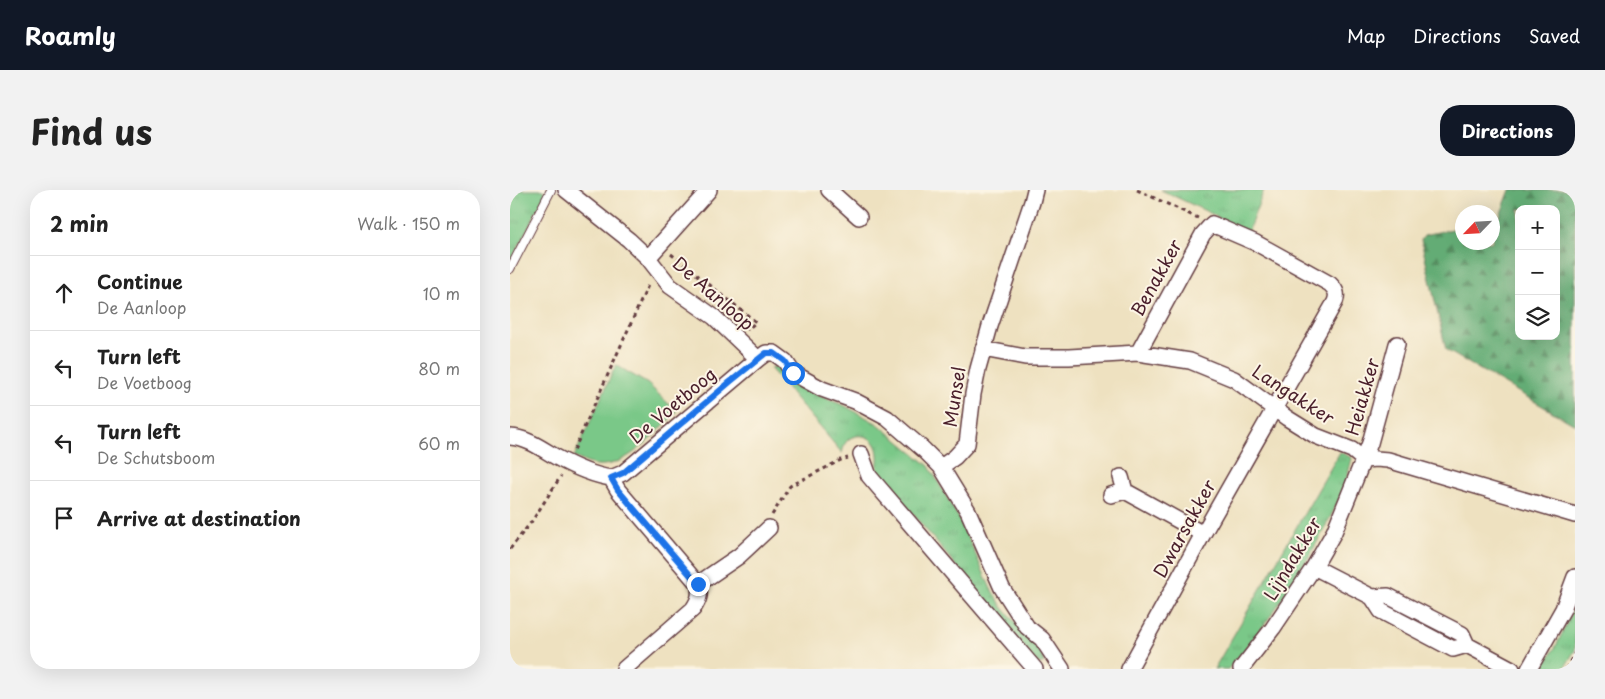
<!DOCTYPE html>
<meta charset="utf-8">
<style>
:root{--surface:#fff;--page:#f2f2f2;--text:#222;--muted:#767676;--line:#e0e0e0;--accent:#111827}
body{margin:0;font-family:"Playpen Sans",sans-serif;background:var(--page);color:var(--text)}
.controls{position:absolute;right:15px;top:15px;display:grid;overflow:hidden;border-radius:10px;box-shadow:0 5px 20px #0002}
.controls button{width:45px;height:45px;display:grid;place-items:center;padding:0;border:0;border-bottom:1px solid var(--line);background:var(--surface);color:var(--text);font:25px sans-serif}
.compass{position:absolute;left:945px;top:15px;width:45px;height:45px;border-radius:50%;background:var(--surface);box-shadow:0 5px 20px #0002;rotate:245deg}
.stop{position:absolute;width:15px;height:15px;margin:-11px;border:4px solid #1a73e8;border-radius:50%;background:#fff}
.stop.end{background:#1a73e8;border-color:#fff;box-shadow:0 1px 5px #0008}
.list{margin:0;padding:0;list-style:none}
h2{display:flex;justify-content:space-between;align-items:center;height:65px;margin:0;padding:0 20px;font-size:21px}
h2 small{font-size:16px;font-weight:400;color:var(--muted)}
.list li{display:grid;grid-template-columns:32px 1fr auto;gap:15px;align-items:center;box-sizing:border-box;height:75px;padding:0 20px;border-top:1px solid var(--line)}
.list b{display:block;font-size:19px;white-space:nowrap}
.list p{margin:0;font-size:16px;white-space:nowrap;color:var(--muted)}
.list em{font-size:16px;font-style:normal;color:var(--muted)}
.icon{flex:none;width:28px;height:28px;fill:none;stroke:currentColor;stroke-width:2;stroke-linecap:round;stroke-linejoin:round}
.map{position:relative;flex:none;width:1065px;height:479px;overflow:hidden;border-radius:20px}
header{display:flex;align-items:center;gap:30px;box-sizing:border-box;height:70px;padding:0 25px;background:var(--accent);color:#fff}
header strong{font-size:24px}
nav{display:flex;gap:28px;margin-inline-start:auto;font-size:18px}
.intro{display:flex;align-items:center;justify-content:space-between;box-sizing:border-box;height:120px;padding:0 30px}
h1{margin:0;font-size:35px}
.button{padding:12px 22px;border-radius:20px;background:var(--accent);color:#fff;font-size:18px;font-weight:700}
main{display:flex;gap:30px;padding:0 30px}
aside{flex:1;background:var(--surface);border-radius:20px;box-shadow:0 5px 20px #0002}
.map>svg:first-child{display:block}
</style>
<header>
<strong>Roamly</strong>
<nav><a>Map</a><a>Directions</a><a>Saved</a></nav>
</header>
<div class="intro"><h1>Find us</h1><a class="button">Directions</a></div>
<main>
<aside>
<h2>2 min<small>Walk · 150 m</small></h2>
<ul class="list">
<li><svg class="icon" aria-label="ahead" viewBox="0 0 24 24"><path d="M12 20V5M6 11l6-6 6 6"/></svg><div><b>Continue</b><p>De Aanloop</p></div><em>10 m</em></li>
<li><svg class="icon" aria-label="left" viewBox="0 0 24 24"><path d="M17 20v-9H6M10 6l-5 5 5 5"/></svg><div><b>Turn left</b><p>De Voetboog</p></div><em>80 m</em></li>
<li><svg class="icon" aria-label="left" viewBox="0 0 24 24"><path d="M17 20v-9H6M10 6l-5 5 5 5"/></svg><div><b>Turn left</b><p>De Schutsboom</p></div><em>60 m</em></li>
<li><svg class="icon" aria-label="arrive" viewBox="0 0 24 24"><path d="M6 21V4h12l-3 4 3 4H6"/></svg><div><b>Arrive at destination</b></div></li>
</ul>
</aside>
<div class="map">
<svg width="1065" height="479" viewBox="0 0 1065 479">
<defs>
<pattern id="grass-tufts" width="24" height="20" patternUnits="userSpaceOnUse" patternTransform="scale(1.25)"><rect width="24" height="20" fill="#7ac888"/><path d="M3 7l-1-3M5 7V3M7 7l1-3M15 17l-1-3M17 17v-4M19 17l1-3" fill="none" stroke="#6bab76"/></pattern>
<pattern id="forest-firs" width="22" height="20" patternUnits="userSpaceOnUse" patternTransform="scale(1.25)"><rect width="22" height="20" fill="#63ac74"/><path d="M5 1l3.5 6h-7zM16 11l3.5 6h-7z" fill="#548b5f"/></pattern>
</defs>
<rect width="100%" height="100%" fill="#fcf5e5"/>
<filter id="ink" filterUnits="userSpaceOnUse"><feTurbulence type="fractalNoise" baseFrequency=".02" numOctaves="2"/><feDisplacementMap in="SourceGraphic" scale="10" xChannelSelector="R" yChannelSelector="G"/><feConvolveMatrix kernelMatrix="1 2 1 2 8 2 1 2 1" color-interpolation-filters="sRGB"/></filter>
<filter id="wash" filterUnits="userSpaceOnUse"><feTurbulence type="fractalNoise" baseFrequency=".0096" numOctaves="4" result="noise"/><feDisplacementMap in="SourceGraphic" scale="20" xChannelSelector="R" yChannelSelector="G"/><feGaussianBlur stdDeviation="1.12" result="paint"/><feColorMatrix in="noise" values="0 0 0 0 0 0 0 0 0 0 0 0 0 0 0 0 0 1.4 0 .05"/><feComposite in="paint" operator="in"/></filter>
<g filter="url(#wash)">
<rect width="100%" height="100%" fill="#eee1c0"/>
<path fill="url(#grass-tufts)" stroke="#62745a" d="M 0,0 L 33,0 L 36,3 L 0,73 Z
M 651,0 L 754,0 L 737,44 L 702,24 Z
M 264,177 L 271,177 L 298,201 L 335,216 L 368,234 L 419,276 L 451,332 L 481,399 L 493,418 L 529,460 L 533,466 L 534,472 L 531,474 L 526,472 L 367,281 C 368,272 370,261 364,253 C 358,244 343,243 336,252 C 334,255 333,260 332,263 L 260,178 Z
M 830,262 L 842,268 C 839,279 837,291 833,301 C 804,364 764,428 718,479 L 704,479 Z
M 1065,413 L 1065,460 L 1054,479 L 1027,479 C 1029,475 1033,475 1036,471 C 1047,459 1058,429 1065,413 Z"/>
<path fill="url(#forest-firs)" stroke="#566650" fill-rule="evenodd" d="M 1000,0 L 1065,0 L 1065,235 L 936,160 L 911,50 L 914,45 L 952,37 L 952,52 L 982,52 L 983,31 L 989,28 ZM 1009,19 L 1046,19 L 1046,146 L 1009,146 Z"/>
<path fill="#7ac888" stroke="#62745a" d="M 106,175 L 138,194 L 167,222 C 146,242 118,278 87,275 C 80,275 71,270 64,267 Z"/>
</g>
<g filter="url(#ink)">
<g fill="none" stroke-linecap="round" stroke-linejoin="round">
<defs>
<path id="lane" d="M 0,79 L 41,0"/>
<path id="street" d="M 56,0 L 119,50 L 138,68 L 160,96 L 204,127 L 248,169 L 256,163 L 264,163 L 275,171 L 283,183 L 312,199 L 345,211 L 377,228 L 414,260 L 431,277
M 319,0 L 349,27
M 525,0 L 522,12 L 480,136 L 468,179 L 463,204 L 457,254 L 445,267 L 431,277 L 458,321 L 492,398 L 517,437 L 532,449 L 552,479
M 138,68 L 199,0
M 473,159 L 515,167 L 559,167 L 628,163 L 680,171 L 724,189 L 777,228 L 806,246 L 842,260 L 854,270 L 866,269 L 878,270 L 1065,325
M 0,247 C 18,248 32,259 46,267 C 64,277 81,285 101,288
M 351,264 L 359,286 L 525,479
M 611,287 L 615,301 L 693,344
M 101,288 L 113,283 L 248,169
M 101,288 L 108,300 L 188,394
M 601,305 L 615,301
M 804,377 L 862,407 L 878,406 L 952,444 L 957,455 L 1002,479
M 862,407 L 871,421 L 943,459 L 957,455
M 114,479 L 183,419 C 189,410 191,404 188,394 L 229,366 L 259,338
M 619,479 L 693,344 L 825,112 C 828,104 826,100 820,94 L 746,53 L 702,34 L 693,44 L 628,163
M 731,479 L 763,438 L 804,377 L 824,342 L 860,253 L 887,154
M 1019,479 L 1053,419 L 1065,387"/>
</defs>
<use href="#lane" stroke="#633c41" stroke-width="10"/>
<use href="#street" stroke="#633c41" stroke-width="18"/>
<path stroke="#633c41" stroke-width="3" stroke-dasharray="4 4" stroke-linecap="butt" d="M 627,0 L 688,28
M 161,64 L 246,132 L 237,140
M 64,260 L 139,93
M 262,325 L 280,296 L 331,270 L 338,268
M 0,359 L 22,331 L 51,286
M 1056,479 L 1065,462"/>
<use href="#lane" stroke="#fff" stroke-width="8"/>
<use href="#street" stroke="#fff" stroke-width="15"/>
</g>
</g>
<g fill="none" stroke-linecap="round" stroke-linejoin="round" filter="url(#ink)">
<path stroke="#1a73e8" stroke-width="6" d="M 188,394 L 108,300 L 101,288 L 113,283 L 220,192 L 256,163 L 264,163 L 275,171 L 283,183"/>
</g>
<g text-anchor="middle" stroke-width="4" stroke-linejoin="round" paint-order="stroke">
<g font-size="18" fill="#4a1f2b" stroke="#fcf5e5">
<text transform="translate(647 88) rotate(-61)" y="6">Benakker</text>
<text transform="translate(203 104) rotate(41)" y="6">De Aanloop</text>
<text transform="translate(783 205) rotate(33)" y="6">Langakker</text>
<text transform="translate(445 207) rotate(-81)" y="6">Munsel</text>
<text transform="translate(853 207) rotate(-74)" y="6">Heiakker</text>
<text transform="translate(163 216) rotate(-40)" y="6">De Voetboog</text>
<text transform="translate(675 339) rotate(-61)" y="6">Dwarsakker</text>
<text transform="translate(783 369) rotate(-59)" y="6">Lijndakker</text>
</g>
</g>
</svg>
<div class="controls">
<button>+</button>
<button>−</button>
<button><svg class="icon" aria-label="layers" viewBox="0 0 24 24"><path d="M12 4l9 5-9 5-9-5zM3 14l9 5 9-5"/></svg></button>
</div>
<svg class="compass" viewBox="-18 -18 36 36"><path d="M0-13l5 13h-10z" fill="#e53935"/><path d="M0 13l5-13h-10z" fill="#767676"/></svg>
<div class="stop" style="left:283px;top:183px"></div>
<div class="stop end" style="left:188px;top:394px"></div>
</div>
</main>
